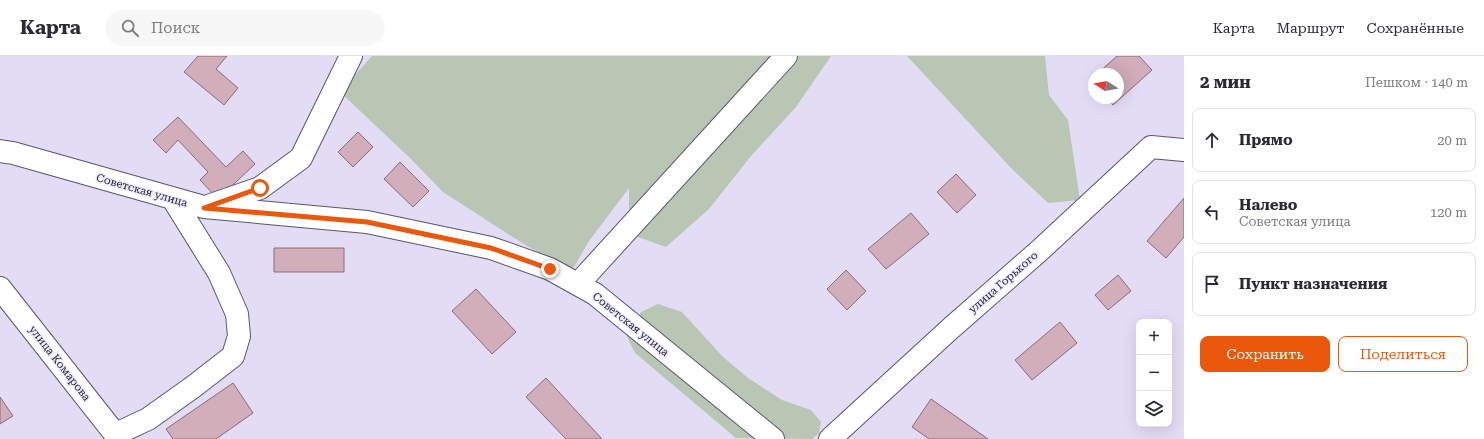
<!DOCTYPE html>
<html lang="ru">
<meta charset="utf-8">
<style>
:root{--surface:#fff;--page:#f7f7f7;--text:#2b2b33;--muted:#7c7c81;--line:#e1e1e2;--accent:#ea580c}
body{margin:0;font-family:"Roboto Serif",serif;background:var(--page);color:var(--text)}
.controls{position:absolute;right:12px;bottom:12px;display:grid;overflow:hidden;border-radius:8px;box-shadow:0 4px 16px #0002}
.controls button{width:36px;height:36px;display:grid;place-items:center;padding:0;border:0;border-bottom:1px solid var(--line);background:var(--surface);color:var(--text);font:20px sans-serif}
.compass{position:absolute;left:1088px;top:12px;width:36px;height:36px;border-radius:50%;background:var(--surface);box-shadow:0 4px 16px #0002;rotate:281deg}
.stop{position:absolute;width:12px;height:12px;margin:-9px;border:3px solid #ea580c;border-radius:50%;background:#fff}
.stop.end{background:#ea580c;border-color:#fff;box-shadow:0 1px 4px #0008}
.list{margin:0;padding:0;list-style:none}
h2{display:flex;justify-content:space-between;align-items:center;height:52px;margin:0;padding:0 16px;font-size:17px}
h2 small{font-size:13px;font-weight:400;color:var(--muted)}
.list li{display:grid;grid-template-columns:26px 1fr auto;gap:12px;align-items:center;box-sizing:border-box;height:64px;margin:0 8px 8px;padding:0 8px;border:1px solid var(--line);border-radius:8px}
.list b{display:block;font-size:15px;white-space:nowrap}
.list p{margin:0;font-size:13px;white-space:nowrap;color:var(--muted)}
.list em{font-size:13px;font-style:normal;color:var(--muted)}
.actions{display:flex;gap:8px;padding:12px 16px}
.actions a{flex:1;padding:9px 0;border:1px solid var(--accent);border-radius:8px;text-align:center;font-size:14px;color:var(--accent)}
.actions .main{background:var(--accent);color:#fff}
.icon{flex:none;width:22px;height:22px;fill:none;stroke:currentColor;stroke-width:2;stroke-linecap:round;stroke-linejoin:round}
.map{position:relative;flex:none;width:1184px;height:383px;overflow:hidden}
header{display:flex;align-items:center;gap:24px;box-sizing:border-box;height:56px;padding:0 20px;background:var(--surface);border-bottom:1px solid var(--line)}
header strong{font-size:19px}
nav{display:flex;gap:22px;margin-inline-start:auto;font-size:14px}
.search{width:280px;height:36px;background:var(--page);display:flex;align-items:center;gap:10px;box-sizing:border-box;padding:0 14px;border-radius:22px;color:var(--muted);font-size:15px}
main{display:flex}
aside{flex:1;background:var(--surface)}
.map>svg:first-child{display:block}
</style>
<header>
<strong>Карта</strong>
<div class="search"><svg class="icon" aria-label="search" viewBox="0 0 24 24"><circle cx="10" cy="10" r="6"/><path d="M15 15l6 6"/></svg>Поиск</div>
<nav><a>Карта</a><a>Маршрут</a><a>Сохранённые</a></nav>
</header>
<main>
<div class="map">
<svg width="1184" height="383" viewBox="0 0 1184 383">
<rect width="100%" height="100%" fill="#e3dcf5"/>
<path fill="#b9c6b4" d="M 372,0 L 831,0 L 796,51 L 751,100 L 709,153 L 666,191 L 629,178 L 629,132 L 589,185 L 571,216 L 511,180 L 443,136 L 411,103 L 340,36 Z
M 907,0 L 1045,0 L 1049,39 L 1068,64 L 1080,144 L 1048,147 L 1012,113 Z
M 658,248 L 682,256 L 723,301 L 748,322 L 782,344 L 811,354 L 821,366 L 819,377 L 812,383 L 736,382 L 635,297 L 627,281 L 641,256 Z"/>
<path fill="#d2adba" stroke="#876c76" d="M 198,0 L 227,0 L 216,13 L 238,32 L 224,49 L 184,16 Z
M 1117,0 L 1139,0 L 1152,14 L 1113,49 L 1107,42 L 1118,42 L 1118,18 L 1097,18 Z
M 178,61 L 226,111 L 243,95 L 255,108 L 218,143 L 200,124 L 208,116 L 178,84 L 166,97 L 153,84 Z
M 358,76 L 373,91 L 353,111 L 338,96 Z
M 400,106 L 429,135 L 413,151 L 384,123 Z
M 956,118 L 976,139 L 957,157 L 937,136 Z
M 1184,142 L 1184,181 L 1166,202 L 1147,185 Z
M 911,157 L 929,178 L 886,213 L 868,193 Z
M 274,192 L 344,192 L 344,216 L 274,216 Z
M 846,214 L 866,235 L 847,254 L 827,233 Z
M 1118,219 L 1131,235 L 1108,254 L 1095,239 Z
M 476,233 L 516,276 L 492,298 L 452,255 Z
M 1060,266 L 1077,287 L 1032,324 L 1015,304 Z
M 546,322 L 602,383 L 566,383 L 526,341 Z
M 233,327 L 253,357 L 216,383 L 173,383 L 166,373 Z
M 0,341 L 13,360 L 0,368 Z
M 931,343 L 988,383 L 929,383 L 912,371 Z"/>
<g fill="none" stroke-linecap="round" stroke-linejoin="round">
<defs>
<path id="minor" d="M 0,95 L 13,97 L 204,151 L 367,166 L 491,192 L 550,213 L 595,238 L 773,383
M 211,149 L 260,132 L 301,102 L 351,0
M 578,228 L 786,0
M 0,232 L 119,383
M 116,378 L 148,363 L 193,331 L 233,300 L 239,280 L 237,258 L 219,217 L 173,143
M 830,383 L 950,273 L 1039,195 L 1151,91 L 1184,94"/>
</defs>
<use href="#minor" stroke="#5b556b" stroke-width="24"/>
<use href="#minor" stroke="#fff" stroke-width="22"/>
</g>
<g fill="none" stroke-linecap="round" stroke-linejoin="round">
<path stroke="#ea580c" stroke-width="5" d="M 260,132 L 204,152 L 367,166 L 491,192 L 550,213"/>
</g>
<g text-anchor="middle" stroke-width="3" stroke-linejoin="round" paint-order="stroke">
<g font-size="11" fill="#26242d" stroke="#efeaff">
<text transform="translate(142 134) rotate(16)" y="4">Советская улица</text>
<text transform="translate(1003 226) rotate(-41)" y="4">улица Горького</text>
<text transform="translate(631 268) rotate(39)" y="4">Советская улица</text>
<text transform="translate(60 307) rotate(52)" y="4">улица Комарова</text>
</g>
</g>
</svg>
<div class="controls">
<button>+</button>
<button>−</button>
<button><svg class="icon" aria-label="layers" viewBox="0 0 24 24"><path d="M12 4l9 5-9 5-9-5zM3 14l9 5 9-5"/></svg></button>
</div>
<svg class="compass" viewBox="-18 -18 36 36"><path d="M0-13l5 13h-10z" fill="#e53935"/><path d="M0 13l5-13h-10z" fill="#7c7c81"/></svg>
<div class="stop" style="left:260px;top:132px"></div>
<div class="stop end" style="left:550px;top:213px"></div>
</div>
<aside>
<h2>2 мин<small>Пешком · 140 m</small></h2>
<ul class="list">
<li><svg class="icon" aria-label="ahead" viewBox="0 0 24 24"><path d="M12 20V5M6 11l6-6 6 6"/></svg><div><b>Прямо</b></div><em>20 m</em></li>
<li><svg class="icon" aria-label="left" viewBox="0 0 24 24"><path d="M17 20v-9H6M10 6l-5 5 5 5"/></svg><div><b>Налево</b><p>Советская улица</p></div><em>120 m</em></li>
<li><svg class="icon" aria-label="arrive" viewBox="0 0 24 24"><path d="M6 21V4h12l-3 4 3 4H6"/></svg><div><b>Пункт назначения</b></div></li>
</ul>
<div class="actions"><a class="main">Сохранить</a><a>Поделиться</a></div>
</aside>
</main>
